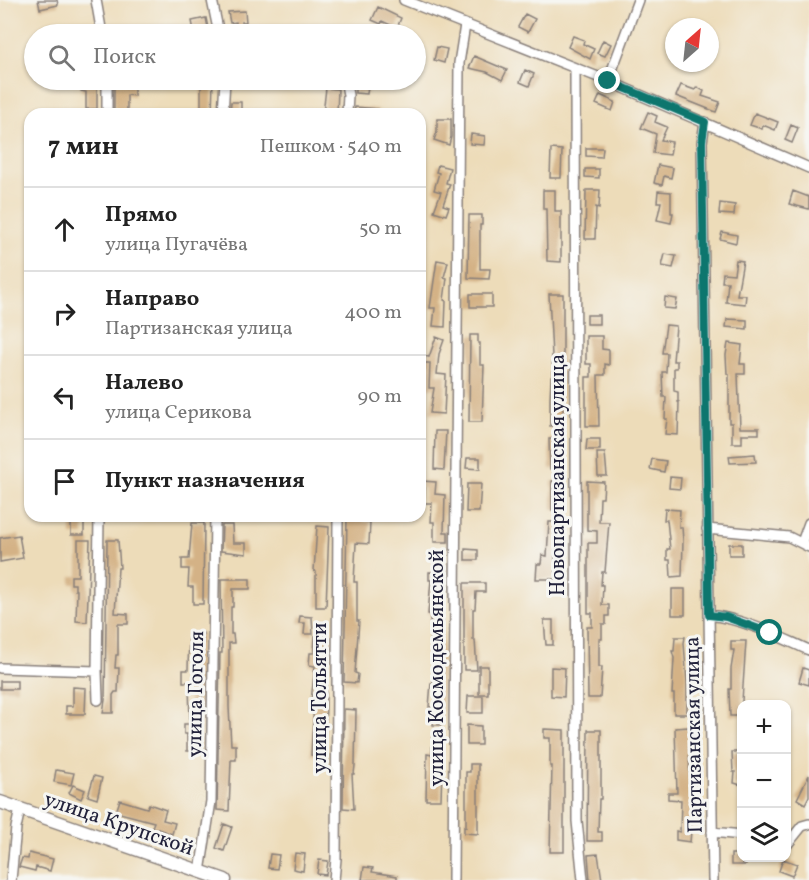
<!DOCTYPE html>
<html lang="ru">
<meta charset="utf-8">
<style>
:root{--surface:#fff;--page:#f2f2f2;--text:#222;--muted:#767676;--line:#e0e0e0}
body{margin:0;font-family:Vollkorn,serif;background:var(--page);color:var(--text)}
.controls{position:absolute;right:18px;bottom:18px;display:grid;overflow:hidden;border-radius:12px;box-shadow:0 2px 4px #0004}
.controls button{width:54px;height:54px;display:grid;place-items:center;padding:0;border:0;border-bottom:2px solid var(--line);background:var(--surface);color:var(--text);font:30px sans-serif}
.compass{position:absolute;left:665px;top:18px;width:54px;height:54px;border-radius:50%;background:var(--surface);box-shadow:0 2px 4px #0004;rotate:27deg}
.stop{position:absolute;width:18px;height:18px;margin:-14px;border:4px solid #0f766e;border-radius:50%;background:#fff}
.stop.end{background:#0f766e;border-color:#fff;box-shadow:0 2px 6px #0008}
.list{margin:0;padding:0;list-style:none}
h2{display:flex;justify-content:space-between;align-items:center;height:78px;margin:0;padding:0 24px;font-size:26px}
h2 small{font-size:20px;font-weight:400;color:var(--muted)}
.list li{display:grid;grid-template-columns:39px 1fr auto;gap:18px;align-items:center;box-sizing:border-box;height:84px;padding:0 24px;border-top:2px solid var(--line)}
.list b{display:block;font-size:22px;white-space:nowrap}
.list p{margin:0;font-size:20px;white-space:nowrap;color:var(--muted)}
.list em{font-size:20px;font-style:normal;color:var(--muted)}
.icon{flex:none;width:33px;height:33px;fill:none;stroke:currentColor;stroke-width:2;stroke-linecap:round;stroke-linejoin:round}
.map{position:relative;flex:none;width:809px;height:880px;overflow:hidden}
.search{position:absolute;background:var(--surface);box-shadow:0 2px 4px #0004;left:24px;top:24px;width:402px;height:66px;display:flex;align-items:center;gap:15px;box-sizing:border-box;padding:0 21px;border-radius:33px;color:var(--muted);font-size:22px}
.panel{position:absolute;background:var(--surface);box-shadow:0 2px 4px #0004;left:24px;top:108px;width:402px;height:414px;border-radius:18px}
.map>svg:first-child{display:block}
</style>
<div class="map">
<svg width="809" height="880" viewBox="0 0 809 880">
<rect width="100%" height="100%" fill="#f6f6f2"/>
<filter id="ink" filterUnits="userSpaceOnUse"><feTurbulence type="fractalNoise" baseFrequency=".0167" numOctaves="2"/><feDisplacementMap in="SourceGraphic" scale="12" xChannelSelector="R" yChannelSelector="G"/><feConvolveMatrix kernelMatrix="1 2 1 2 8 2 1 2 1" color-interpolation-filters="sRGB"/></filter>
<filter id="wash" filterUnits="userSpaceOnUse"><feTurbulence type="fractalNoise" baseFrequency=".008" numOctaves="4" result="noise"/><feDisplacementMap in="SourceGraphic" scale="24" xChannelSelector="R" yChannelSelector="G"/><feGaussianBlur stdDeviation="1.35" result="paint"/><feColorMatrix in="noise" values="0 0 0 0 0 0 0 0 0 0 0 0 0 0 0 0 0 1.4 0 .05"/><feComposite in="paint" operator="in"/></filter>
<g filter="url(#wash)">
<rect width="100%" height="100%" fill="#eddcb9"/>
<g id="blocks">
<path fill="#d4b286" d="M 38,0 L 57,0 L 58,5 L 40,9 Z
M 378,7 L 401,18 L 397,28 L 382,21 L 381,24 L 372,20 Z
M 245,11 L 246,22 L 242,22 L 243,34 L 237,34 L 236,22 L 230,23 L 228,12 Z
M 525,14 L 535,19 L 528,32 L 518,27 Z
M 206,18 L 208,28 L 194,31 L 192,21 Z
M 573,36 L 584,40 L 583,44 L 594,49 L 590,59 L 568,47 Z
M 603,40 L 611,44 L 605,56 L 597,53 Z
M 437,47 L 447,49 L 444,63 L 434,60 Z
M 474,56 L 507,70 L 502,80 L 487,72 L 469,68 Z
M 525,70 L 534,74 L 529,86 L 520,82 Z
M 201,80 L 213,80 L 212,114 L 201,114 Z
M 82,82 L 97,82 L 97,109 L 86,109 L 86,92 L 81,91 Z
M 114,83 L 134,84 L 134,96 L 127,95 L 127,114 L 119,114 L 119,111 L 114,111 Z
M 355,85 L 368,86 L 367,94 L 355,93 Z
M 681,85 L 695,90 L 697,87 L 704,91 L 702,96 L 720,102 L 716,112 L 676,96 Z
M 326,88 L 338,89 L 337,114 L 323,114 Z
M 600,95 L 615,102 L 612,111 L 596,104 Z
M 231,102 L 241,102 L 241,114 L 230,114 Z
M 355,107 L 378,109 L 378,114 L 354,114 Z
M 648,112 L 657,116 L 655,122 L 667,127 L 661,140 L 672,142 L 670,155 L 653,153 L 656,134 L 641,128 Z
M 755,113 L 778,122 L 775,130 L 763,125 L 762,129 L 750,125 Z
M 437,119 L 451,119 L 451,137 L 449,145 L 434,140 L 437,132 Z
M 791,125 L 798,128 L 792,143 L 785,140 Z
M 471,134 L 485,136 L 484,145 L 470,144 Z
M 586,148 L 603,148 L 602,157 L 586,156 Z
M 551,149 L 562,150 L 561,178 L 550,178 Z
M 438,165 L 450,168 L 446,183 L 450,184 L 443,205 L 449,207 L 446,215 L 434,211 L 441,192 L 434,190 L 439,173 L 436,172 Z
M 658,165 L 673,168 L 671,178 L 664,176 L 662,185 L 654,183 Z
M 585,169 L 599,169 L 599,178 L 585,177 Z
M 543,190 L 555,190 L 555,211 L 561,211 L 561,262 L 547,261 L 546,209 L 543,209 Z
M 586,190 L 600,190 L 599,208 L 596,207 L 595,239 L 585,239 Z
M 658,191 L 671,192 L 671,213 L 673,213 L 671,223 L 657,220 L 661,202 L 657,202 Z
M 793,191 L 809,197 L 809,209 L 789,204 Z
M 720,203 L 735,205 L 734,215 L 719,214 Z
M 469,215 L 482,215 L 482,225 L 480,225 L 480,269 L 490,269 L 489,279 L 468,278 Z
M 722,232 L 737,235 L 736,243 L 720,239 Z
M 665,254 L 676,256 L 673,268 L 662,266 Z
M 437,260 L 448,262 L 444,277 L 447,278 L 444,300 L 446,301 L 445,327 L 433,326 L 435,308 L 430,308 Z
M 736,260 L 743,261 L 737,295 L 746,295 L 745,304 L 726,302 L 728,282 L 722,282 L 723,273 L 734,274 Z
M 470,294 L 492,294 L 492,307 L 470,307 Z
M 549,294 L 563,294 L 563,426 L 550,426 L 550,398 L 551,377 L 553,377 Z
M 665,297 L 677,299 L 675,309 L 664,308 Z
M 587,315 L 599,315 L 599,324 L 587,324 Z
M 727,319 L 747,320 L 747,329 L 726,327 Z
M 666,325 L 676,326 L 673,361 L 677,361 L 677,368 L 674,368 L 674,391 L 678,392 L 678,402 L 679,402 L 678,435 L 665,434 L 667,419 L 665,419 L 666,397 L 663,397 L 662,372 L 666,372 L 667,353 L 662,353 Z
M 470,335 L 478,335 L 478,343 L 480,343 L 480,365 L 484,365 L 482,422 L 469,422 Z
M 586,336 L 602,336 L 602,349 L 609,350 L 609,365 L 605,364 L 605,375 L 598,375 L 599,426 L 586,426 L 586,377 L 591,377 L 591,364 L 586,364 Z
M 436,337 L 444,340 L 439,354 L 437,374 L 446,375 L 444,414 L 430,413 L 434,388 L 429,388 L 430,363 L 424,363 L 425,356 L 429,357 Z
M 728,343 L 742,345 L 740,364 L 745,364 L 745,374 L 738,374 L 740,428 L 759,428 L 759,434 L 742,434 L 742,443 L 732,443 L 732,423 L 729,423 L 729,374 L 727,374 L 726,355 Z
M 435,431 L 446,431 L 444,470 L 434,469 Z
M 549,439 L 563,439 L 564,469 L 550,469 Z
M 587,439 L 600,439 L 600,450 L 586,450 Z
M 597,453 L 605,453 L 607,476 L 598,476 Z
M 755,454 L 756,462 L 730,463 L 729,456 Z
M 467,458 L 480,458 L 480,469 L 466,468 Z
M 652,459 L 666,461 L 664,472 L 650,469 Z
M 670,477 L 681,478 L 680,489 L 669,488 Z
M 422,481 L 436,482 L 435,494 L 445,495 L 444,532 L 448,532 L 448,542 L 434,542 L 434,522 L 431,522 L 432,503 L 424,503 L 425,488 L 421,488 Z
M 552,481 L 564,481 L 563,510 L 552,510 Z
M 587,481 L 604,482 L 603,498 L 600,498 L 599,522 L 609,522 L 605,572 L 602,572 L 601,585 L 603,585 L 602,605 L 609,605 L 609,616 L 606,616 L 606,624 L 602,624 L 602,639 L 599,639 L 599,667 L 602,667 L 600,698 L 588,698 L 587,627 L 592,627 L 592,613 L 588,613 L 588,543 L 597,543 L 597,531 L 587,530 Z
M 467,484 L 481,484 L 479,512 L 466,512 Z
M 665,509 L 680,510 L 679,527 L 682,527 L 683,541 L 682,576 L 671,577 L 670,560 L 667,560 L 667,549 L 670,549 L 667,520 L 664,520 Z
M 347,516 L 363,516 L 363,521 L 370,522 L 369,544 L 356,543 L 354,582 L 357,582 L 357,621 L 359,621 L 355,673 L 358,674 L 357,683 L 344,682 Z
M 71,522 L 84,522 L 84,535 L 71,535 Z
M 549,522 L 563,522 L 564,552 L 555,552 L 556,579 L 536,579 L 537,564 L 541,564 L 542,555 L 547,556 Z
M 192,523 L 204,523 L 203,604 L 193,604 L 193,587 L 188,587 L 189,569 L 182,569 L 182,559 L 189,559 Z
M 222,525 L 232,525 L 233,543 L 246,543 L 246,554 L 221,551 Z
M 317,526 L 329,527 L 326,607 L 316,607 L 316,572 L 314,571 Z
M 19,535 L 23,558 L 0,562 L 0,538 Z
M 78,540 L 90,540 L 87,622 L 76,621 L 77,590 L 75,590 L 75,584 L 71,584 L 71,576 L 78,576 Z
M 107,540 L 118,540 L 120,568 L 118,568 L 115,613 L 128,614 L 128,624 L 118,624 L 118,655 L 116,655 L 115,668 L 119,668 L 118,692 L 115,692 L 113,695 L 113,713 L 103,713 L 105,700 Z
M 729,544 L 742,544 L 742,555 L 729,555 Z
M 465,549 L 478,550 L 478,560 L 465,560 Z
M 429,572 L 446,573 L 443,605 L 443,725 L 433,725 L 433,707 L 429,707 L 431,683 L 433,683 L 434,652 L 431,652 L 430,614 L 428,614 L 431,580 L 429,580 Z
M 221,579 L 250,579 L 250,589 L 233,589 L 233,607 L 231,607 L 231,634 L 233,634 L 234,643 L 229,643 L 229,707 L 231,745 L 236,745 L 236,760 L 231,760 L 229,811 L 217,810 L 220,653 L 222,653 Z
M 464,583 L 485,583 L 485,592 L 476,592 L 475,609 L 473,609 L 473,640 L 475,640 L 477,670 L 464,670 Z
M 672,589 L 685,589 L 685,615 L 672,615 Z
M 300,616 L 312,617 L 313,634 L 304,634 L 305,623 L 299,623 Z
M 544,620 L 553,620 L 553,645 L 546,645 Z
M 189,633 L 203,633 L 203,644 L 201,644 L 203,682 L 200,751 L 187,751 L 187,734 L 184,734 L 184,724 L 190,724 L 189,682 L 183,682 L 183,670 L 188,670 Z
M 315,636 L 327,637 L 325,756 L 311,755 L 314,701 L 311,701 L 315,666 L 309,665 L 310,653 L 314,653 Z
M 675,637 L 685,637 L 684,643 L 687,683 L 687,714 L 674,714 L 674,694 L 672,694 L 674,658 L 672,651 L 674,651 Z
M 731,641 L 746,641 L 741,716 L 730,716 L 729,689 L 731,689 L 731,669 L 734,650 L 731,650 Z
M 479,666 L 488,666 L 488,694 L 479,694 Z
M 551,667 L 565,668 L 564,697 L 551,696 Z
M 803,668 L 809,670 L 809,685 L 799,682 Z
M 0,681 L 17,681 L 17,689 L 0,689 Z
M 73,687 L 86,688 L 85,714 L 66,714 L 66,706 L 73,706 Z
M 468,696 L 483,696 L 483,713 L 467,713 Z
M 344,709 L 356,710 L 355,765 L 354,774 L 352,774 L 354,809 L 343,808 Z
M 467,725 L 481,726 L 481,745 L 467,745 Z
M 689,727 L 690,810 L 693,810 L 690,842 L 676,840 L 676,831 L 680,832 L 681,800 L 668,799 L 668,793 L 677,793 L 675,728 Z
M 544,729 L 564,730 L 564,852 L 550,852 L 552,766 L 550,766 L 550,738 L 544,738 Z
M 588,730 L 601,730 L 601,799 L 599,799 L 598,832 L 602,832 L 602,841 L 587,841 Z
M 432,737 L 443,737 L 441,800 L 426,800 L 427,754 L 432,755 Z
M 732,752 L 741,752 L 741,785 L 734,783 L 735,772 L 733,772 Z
M 470,764 L 478,764 L 478,834 L 464,833 L 464,826 L 466,827 L 466,772 L 470,772 Z
M 56,770 L 74,773 L 71,785 L 54,782 Z
M 809,775 L 809,796 L 805,804 L 797,799 Z
M 94,776 L 102,778 L 97,799 L 88,796 Z
M 73,785 L 85,790 L 81,799 L 69,793 Z
M 120,800 L 147,808 L 149,804 L 166,810 L 163,820 L 175,823 L 172,834 L 152,827 L 154,822 L 116,812 Z
M 224,824 L 232,827 L 224,851 L 216,848 Z
M 29,853 L 53,859 L 50,871 L 36,867 L 35,871 L 19,867 L 22,858 L 28,859 Z
M 295,853 L 305,854 L 303,871 L 293,869 Z
M 270,854 L 279,855 L 277,869 L 268,868 Z
M 598,854 L 602,880 L 590,880 L 588,855 Z
M 731,854 L 741,854 L 741,858 L 746,858 L 746,865 L 731,865 Z
M 783,859 L 797,864 L 792,876 L 779,871 Z
M 319,860 L 328,861 L 326,875 L 317,874 Z
M 364,867 L 373,868 L 372,872 L 397,876 L 397,880 L 362,880 Z"/>
</g>
</g>
<g filter="url(#ink)">
<use href="#blocks" fill-opacity="0" stroke="#887f7a" stroke-width="1.5"/>
<g fill="none" stroke-linecap="round" stroke-linejoin="round">
<defs>
<path id="minor" d="M 96,0 L 102,34
M 212,0 L 219,34
M 404,0 L 608,81 L 809,168
M 575,69 L 577,821 L 583,880
M 338,80 L 346,84 L 348,95 L 347,114
M 608,81 L 638,0
M 107,114 L 107,80
M 223,114 L 225,80
M 705,122 L 702,142 L 713,880
M 707,529 L 789,537 L 809,547
M 802,542 L 809,523
M 709,615 C 744,619 777,636 809,650
M 0,668 L 97,671
M 98,700 L 97,671 L 99,516
M 712,832 L 742,835
M 786,846 L 802,826 L 809,824
M 200,872 L 211,801 L 215,516
M 11,880 L 16,828 L 20,809
M 334,880 L 336,859 L 338,516
M 453,880 L 459,63 L 465,25"/>
<path id="tertiary" d="M 0,802 L 225,880"/>
</defs>
<use href="#minor" stroke="#887f7a" stroke-width="12"/>
<use href="#tertiary" stroke="#887f7a" stroke-width="15"/>
<use href="#minor" stroke="#fff" stroke-width="9"/>
<use href="#tertiary" stroke="#fff" stroke-width="12"/>
</g>
</g>
<g fill="none" stroke-linecap="round" stroke-linejoin="round" filter="url(#ink)">
<path stroke="#0f766e" stroke-width="8" d="M 608,81 L 705,122 L 702,142 L 709,615 L 726,617 L 770,633"/>
</g>
<g text-anchor="middle" stroke-width="6" stroke-linejoin="round" paint-order="stroke">
<g font-size="21" fill="#22223b" stroke="#f6f6f2">
<text transform="translate(557 475) rotate(-90)" y="7">Новопартизанская улица</text>
<text transform="translate(436 668) rotate(-90)" y="7">улица Космодемьянской</text>
<text transform="translate(195 694) rotate(-89)" y="7">улица Гоголя</text>
<text transform="translate(319 698) rotate(-90)" y="7">улица Тольятти</text>
<text transform="translate(693 735) rotate(-91)" y="7">Партизанская улица</text>
<text transform="translate(119 823) rotate(19)" y="7">улица Крупской</text>
</g>
</g>
</svg>
<div class="controls">
<button>+</button>
<button>−</button>
<button><svg class="icon" aria-label="layers" viewBox="0 0 24 24"><path d="M12 4l9 5-9 5-9-5zM3 14l9 5 9-5"/></svg></button>
</div>
<svg class="compass" viewBox="-18 -18 36 36"><path d="M0-13l5 13h-10z" fill="#e53935"/><path d="M0 13l5-13h-10z" fill="#767676"/></svg>
<div class="stop" style="left:770px;top:633px"></div>
<div class="stop end" style="left:608px;top:81px"></div>
<div class="search"><svg class="icon" aria-label="search" viewBox="0 0 24 24"><circle cx="10" cy="10" r="6"/><path d="M15 15l6 6"/></svg>Поиск</div>
<section class="panel">
<h2>7 мин<small>Пешком · 540 m</small></h2>
<ul class="list">
<li><svg class="icon" aria-label="ahead" viewBox="0 0 24 24"><path d="M12 20V5M6 11l6-6 6 6"/></svg><div><b>Прямо</b><p>улица Пугачёва</p></div><em>50 m</em></li>
<li><svg class="icon" aria-label="right" viewBox="0 0 24 24"><path d="M7 20v-9h11M14 6l5 5-5 5"/></svg><div><b>Направо</b><p>Партизанская улица</p></div><em>400 m</em></li>
<li><svg class="icon" aria-label="left" viewBox="0 0 24 24"><path d="M17 20v-9H6M10 6l-5 5 5 5"/></svg><div><b>Налево</b><p>улица Серикова</p></div><em>90 m</em></li>
<li><svg class="icon" aria-label="arrive" viewBox="0 0 24 24"><path d="M6 21V4h12l-3 4 3 4H6"/></svg><div><b>Пункт назначения</b></div></li>
</ul>
</section>
</div>
